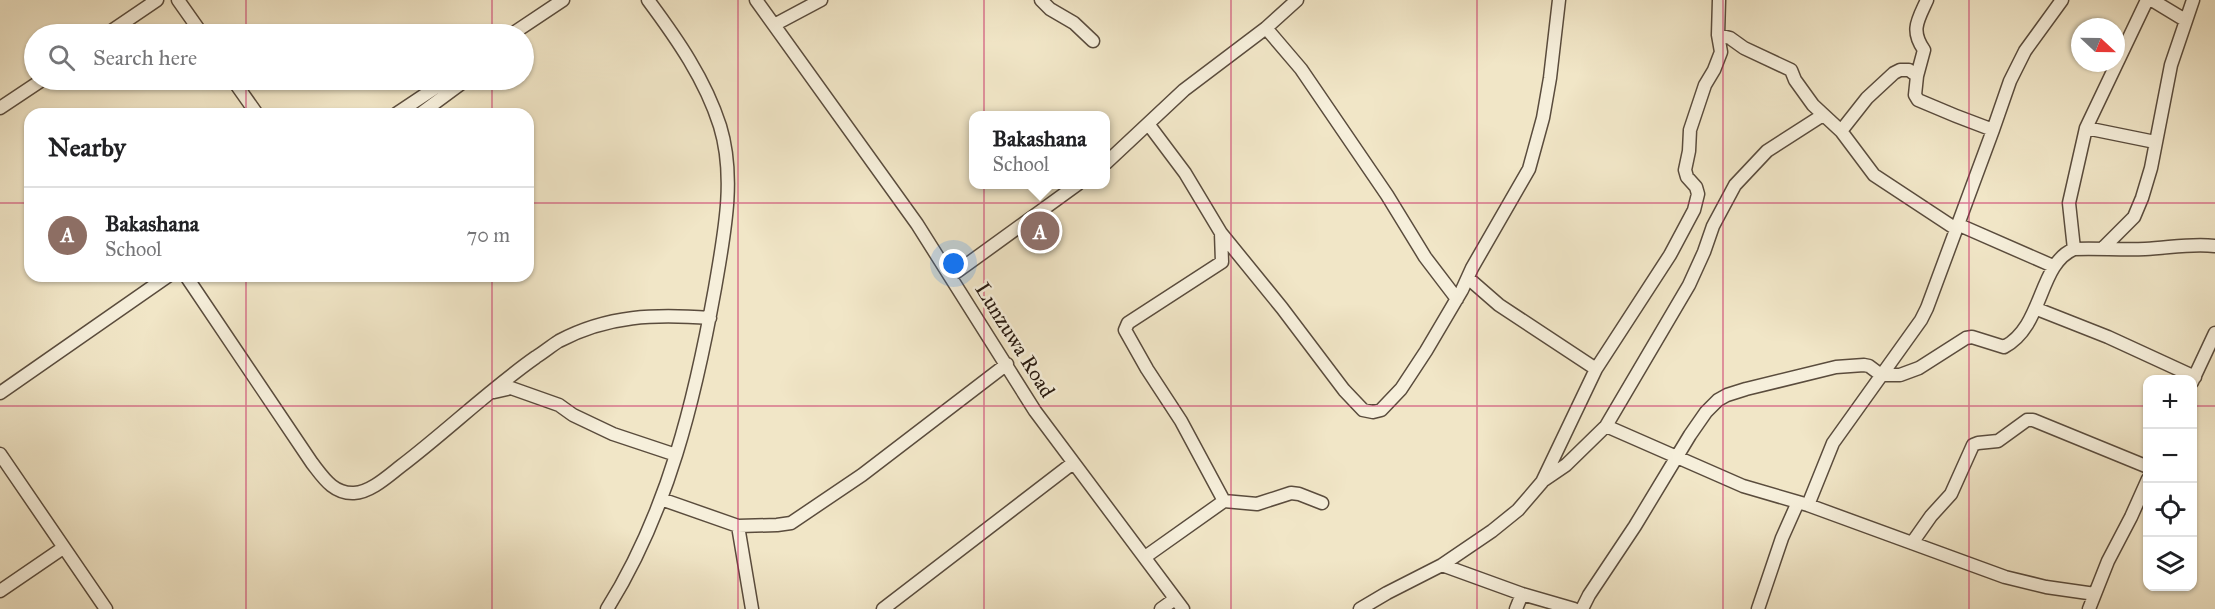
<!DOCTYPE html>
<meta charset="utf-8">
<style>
:root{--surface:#fff;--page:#f2f2f2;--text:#202124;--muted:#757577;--line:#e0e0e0;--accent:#1a73e8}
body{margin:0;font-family:"IM FELL Great Primer",serif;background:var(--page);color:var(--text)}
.controls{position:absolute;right:18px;bottom:18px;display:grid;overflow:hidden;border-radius:12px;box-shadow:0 2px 4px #0004}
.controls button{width:54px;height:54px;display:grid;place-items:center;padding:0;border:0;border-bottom:2px solid var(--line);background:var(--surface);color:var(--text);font:30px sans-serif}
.compass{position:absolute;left:2071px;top:18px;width:54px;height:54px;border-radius:50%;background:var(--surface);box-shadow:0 2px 4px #0004;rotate:112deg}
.you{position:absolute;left:954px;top:264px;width:21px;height:21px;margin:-15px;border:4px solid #fff;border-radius:50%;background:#1a73e8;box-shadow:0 0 0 9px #1a73e833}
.badge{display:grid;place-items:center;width:39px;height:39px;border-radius:50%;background:var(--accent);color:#fff;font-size:20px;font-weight:700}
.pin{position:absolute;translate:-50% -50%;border:3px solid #fff;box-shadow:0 2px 6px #0006}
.popup{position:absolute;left:969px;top:111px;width:141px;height:78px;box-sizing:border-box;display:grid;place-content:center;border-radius:12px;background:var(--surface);filter:drop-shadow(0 2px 4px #0005);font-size:20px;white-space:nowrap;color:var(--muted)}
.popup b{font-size:22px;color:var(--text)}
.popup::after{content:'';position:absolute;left:50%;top:100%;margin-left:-12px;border:12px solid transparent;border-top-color:var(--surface)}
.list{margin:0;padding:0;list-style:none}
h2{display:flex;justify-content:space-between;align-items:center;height:78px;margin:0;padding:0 24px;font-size:26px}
h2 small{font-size:20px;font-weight:400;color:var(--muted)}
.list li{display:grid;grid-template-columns:39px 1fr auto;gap:18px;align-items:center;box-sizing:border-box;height:96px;padding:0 24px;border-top:2px solid var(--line)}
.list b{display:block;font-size:22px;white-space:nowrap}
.list p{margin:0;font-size:20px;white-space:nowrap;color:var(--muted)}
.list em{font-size:20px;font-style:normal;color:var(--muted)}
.icon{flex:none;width:33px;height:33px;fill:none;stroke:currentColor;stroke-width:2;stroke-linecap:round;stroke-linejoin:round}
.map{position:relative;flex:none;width:2215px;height:609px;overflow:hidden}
.search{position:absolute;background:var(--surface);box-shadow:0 2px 4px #0004;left:24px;top:24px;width:510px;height:66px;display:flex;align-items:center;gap:15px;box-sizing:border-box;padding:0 21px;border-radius:33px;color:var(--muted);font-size:22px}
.panel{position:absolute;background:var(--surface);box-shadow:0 2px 4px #0004;left:24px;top:108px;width:510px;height:174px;border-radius:18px}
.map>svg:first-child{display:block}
</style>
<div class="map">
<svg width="2215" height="609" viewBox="0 0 2215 609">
<rect width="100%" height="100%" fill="#f1e6c7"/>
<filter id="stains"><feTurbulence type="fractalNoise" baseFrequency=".00333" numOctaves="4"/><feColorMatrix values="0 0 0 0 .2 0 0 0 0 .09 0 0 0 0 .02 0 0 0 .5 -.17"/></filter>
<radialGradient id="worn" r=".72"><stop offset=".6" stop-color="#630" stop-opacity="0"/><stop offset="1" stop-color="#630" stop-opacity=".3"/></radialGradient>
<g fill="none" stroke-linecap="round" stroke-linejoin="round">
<defs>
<path id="minor" d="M 178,0 L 202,34
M 756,0 L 917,224 L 1035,411 L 1183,609
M 1041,0 L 1050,9 L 1074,23 L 1093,41
M 1927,0 C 1918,20 1910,30 1924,50 L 1917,76 L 1915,95 L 1918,100 C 1943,111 1968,121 1993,130
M 2152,0 L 2185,20
M 774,25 L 821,0
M 1266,28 L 1301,69 L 1387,195 L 1425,257 L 1457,299
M 107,34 L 157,0
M 512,34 L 563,0
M 1718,35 L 1730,38 L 1744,48 L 1791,70 L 1795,80 L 1813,105 L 1841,131 L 1874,175 L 1956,229
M 233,80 L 257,114
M 0,108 L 42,80
M 396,114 L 447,80
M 420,114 L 466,80
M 1149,125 L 1185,173 L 1221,233 L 1282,308 L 1344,390 L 1363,410 L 1373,412 L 1381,410 L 1401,389 L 1426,351 L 1462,290 L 1472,268 L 1529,169 L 1543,118 L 1550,78 L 1559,0
M 2086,128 L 2155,142
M 1841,131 L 1867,98 L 1894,73 L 1900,70 L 1909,70 L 1917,76
M 1106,163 L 1184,90 L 1266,28 L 1297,0
M 1957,224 L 2053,266
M 1221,233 L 1222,262 L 1128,323 L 1125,330 L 1147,369 L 1181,421 L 1224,501
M 2103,248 L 2134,217 L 2142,198 L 2151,168 L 2171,65 L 2193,0
M 2074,249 L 2069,203 L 2086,128 L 2147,0
M 186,276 L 312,463 C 323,477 333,494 354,493 C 371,492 388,476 401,466 C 447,431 489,390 536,357 C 544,352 551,346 559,341 C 608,315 655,314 710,318
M 951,276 L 1078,184
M 1468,278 L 1499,305 L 1596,369
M 2037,309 L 2108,337 L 2195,377
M 2192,382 L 2215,333
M 494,392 L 511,388 L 559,405 L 573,415 L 613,434 L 676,455
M 0,393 L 168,276
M 1606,426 L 1743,486 L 1808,505 L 2005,577 L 2046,587 L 2095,594
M 0,454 L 106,609
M 1544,480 L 1566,465 L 1606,426 L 1689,285 L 1704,252 L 1713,226 L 1735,185 L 1767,151 L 1823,115
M 661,499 L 738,526 L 777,525 L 791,523 L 862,475 L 1007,364
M 1808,505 L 1833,443 L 1921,320 L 1927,308 L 1993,130 L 2010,81 L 2025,51 L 2062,0
M 738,526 L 752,609
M 1912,543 L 1931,516 L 1951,494 L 1973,445 L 1978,443 L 1998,441 L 2027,420 L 2033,420 L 2148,467
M 1145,557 L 1224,501 L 1257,504 L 1291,493 L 1299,494 L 1322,503
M 1442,565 L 1522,594 L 1574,609
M 0,591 L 63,548
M 607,609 C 668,512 695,399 715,288 C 724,235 736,178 720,126 C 705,79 677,39 648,0
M 883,609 L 1073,463
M 1161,609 L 1175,599
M 1360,609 L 1387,593 L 1442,565 L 1492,531 L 1518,510 L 1542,482 L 1596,369 L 1670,255 L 1694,210 L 1698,194 L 1696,187 L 1687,177 L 1685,170 L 1689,151 L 1690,130 L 1705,85 L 1714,70 L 1721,52 L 1718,35 L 1719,0
M 1516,609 L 1522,594
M 1582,609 L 1589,595 L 1635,526 L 1690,435 L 1706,412 L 1718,400 L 1727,395 L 1746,389 L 1836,367 L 1864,365 L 1869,366 L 1881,375 L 1900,375 L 1919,368 L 1966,338 L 1972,337 L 2004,347 C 2044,326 2038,264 2074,249 C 2097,248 2121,250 2145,249 C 2169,248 2191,243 2215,246
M 1758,609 L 1782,538 L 1798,502
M 2089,609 L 2108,561 L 2131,517 L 2148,479"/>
</defs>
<use href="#minor" stroke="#5a4c3d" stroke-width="15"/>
<use href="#minor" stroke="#f6efdb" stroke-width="12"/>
</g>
<path fill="none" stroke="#c2185b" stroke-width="1.5" stroke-opacity="0.55" d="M 246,0 L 246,34M 492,0 L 492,34M 738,0 L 738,609M 984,0 L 984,609M 1231,0 L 1231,609M 1477,0 L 1477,609M 1723,0 L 1723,609M 1969,0 L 1969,609M 246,80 L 246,114M 492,80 L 492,114M 0,203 L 30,203M 528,203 L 2215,203M 246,276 L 246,609M 492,276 L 492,609M 0,406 L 2148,406M 2192,406 L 2215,406"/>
<g text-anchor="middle" stroke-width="5" stroke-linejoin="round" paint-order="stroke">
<g font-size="21" fill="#27190f" stroke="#f6efdb">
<text transform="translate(1015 340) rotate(58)" y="7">Lunzuwa Road</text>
</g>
</g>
<rect width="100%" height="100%" filter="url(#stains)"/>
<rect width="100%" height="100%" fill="url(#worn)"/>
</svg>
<div class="controls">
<button>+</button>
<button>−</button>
<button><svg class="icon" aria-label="locate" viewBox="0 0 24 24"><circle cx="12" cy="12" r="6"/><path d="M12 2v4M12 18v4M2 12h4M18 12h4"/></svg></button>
<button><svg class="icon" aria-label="layers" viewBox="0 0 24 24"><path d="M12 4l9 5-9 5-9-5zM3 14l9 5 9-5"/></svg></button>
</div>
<svg class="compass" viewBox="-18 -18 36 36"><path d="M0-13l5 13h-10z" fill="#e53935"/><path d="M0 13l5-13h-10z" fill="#757577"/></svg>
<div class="you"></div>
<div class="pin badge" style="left:1040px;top:231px;background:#8d6e63">A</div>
<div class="popup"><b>Bakashana</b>School</div>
<div class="search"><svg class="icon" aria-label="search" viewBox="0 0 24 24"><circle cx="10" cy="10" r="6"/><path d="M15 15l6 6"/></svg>Search here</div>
<section class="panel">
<h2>Nearby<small></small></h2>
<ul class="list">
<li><span class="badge" style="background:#8d6e63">A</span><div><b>Bakashana</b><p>School</p></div><em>70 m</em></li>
</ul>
</section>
</div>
